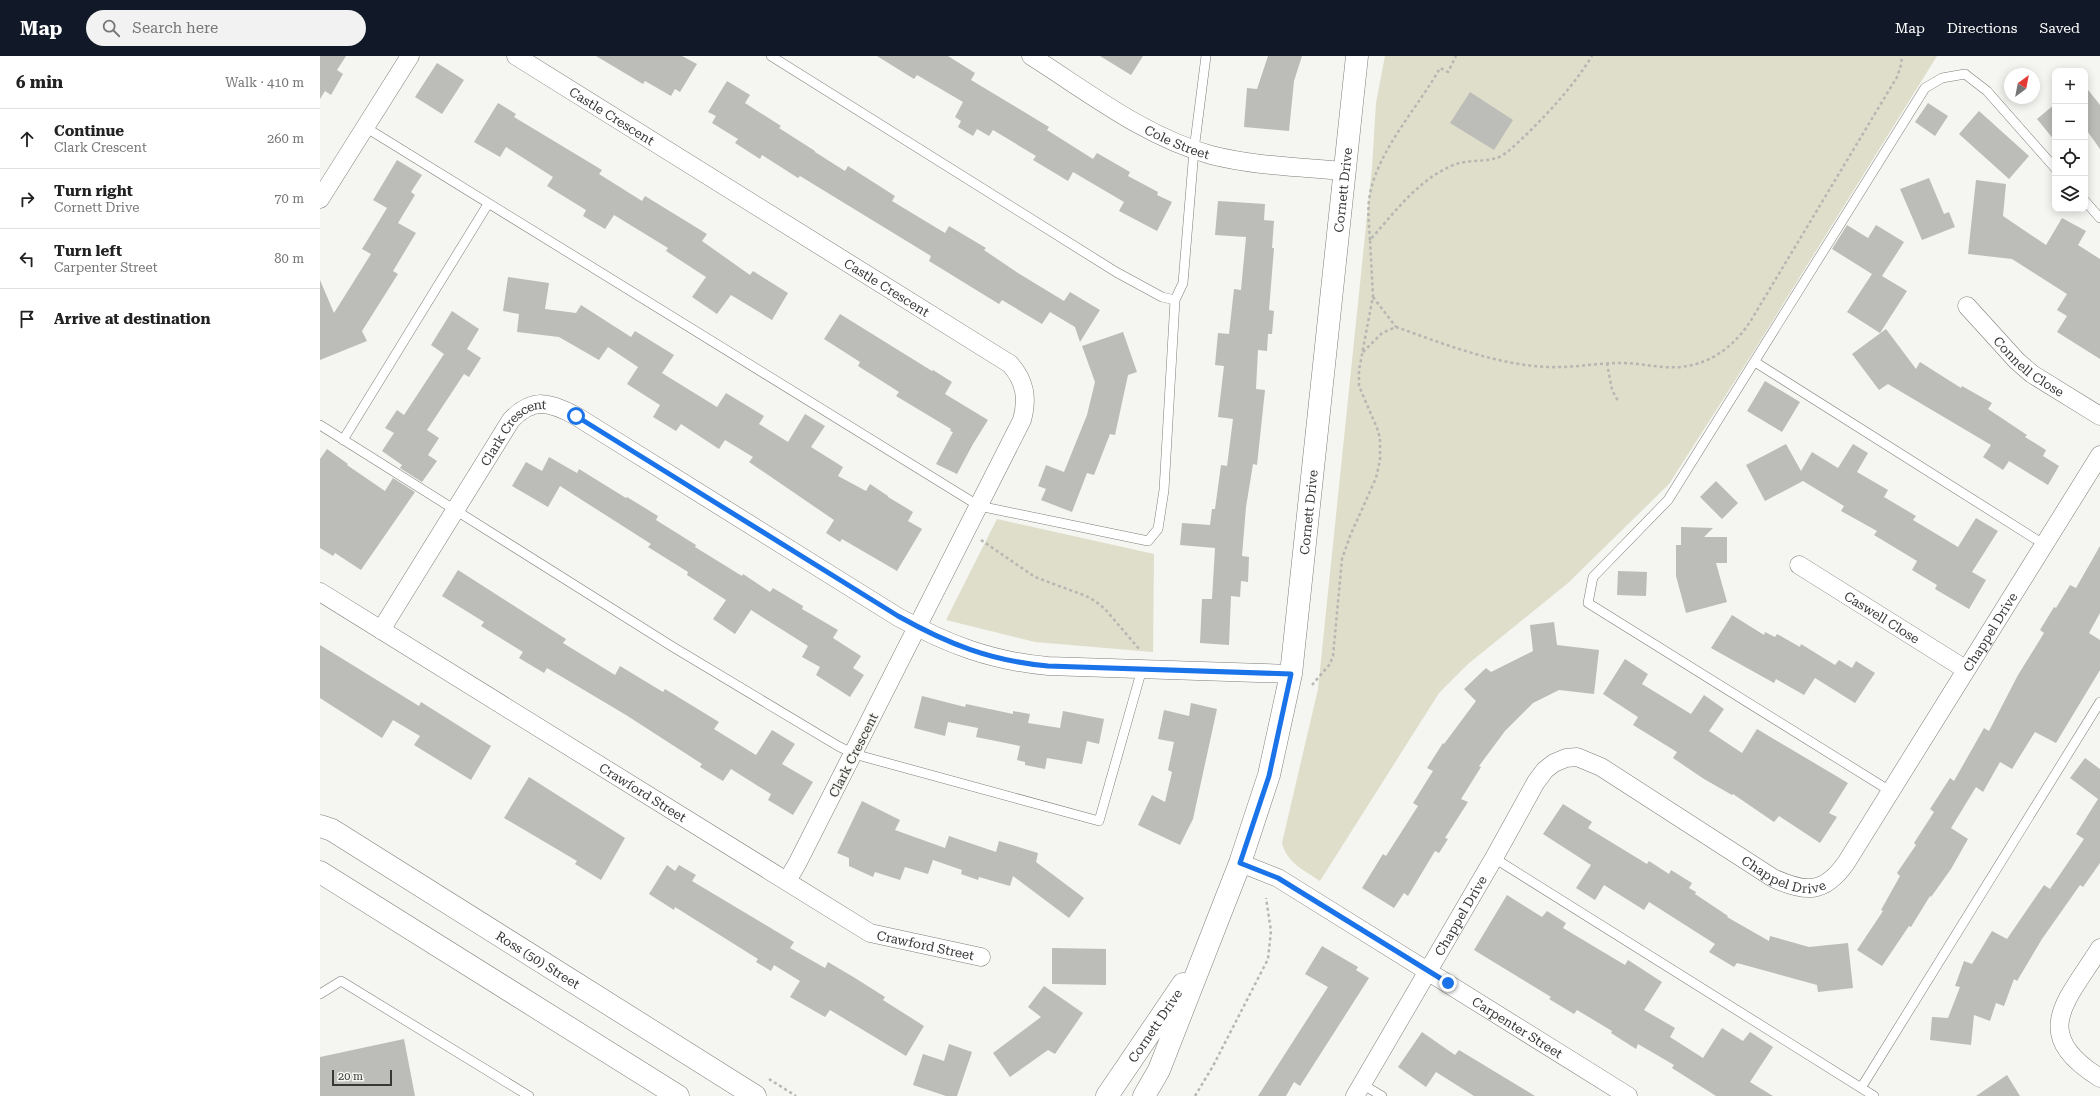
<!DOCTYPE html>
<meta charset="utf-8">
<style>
:root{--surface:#fff;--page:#f2f2f2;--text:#222;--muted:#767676;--line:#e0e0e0;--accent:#111827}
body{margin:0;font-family:"Roboto Serif",serif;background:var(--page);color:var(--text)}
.controls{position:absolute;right:12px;top:12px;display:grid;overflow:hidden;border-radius:8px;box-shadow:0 2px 10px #0003}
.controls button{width:36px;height:36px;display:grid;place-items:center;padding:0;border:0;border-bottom:1px solid var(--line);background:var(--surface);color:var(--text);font:20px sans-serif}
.compass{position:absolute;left:1684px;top:12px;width:36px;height:36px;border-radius:50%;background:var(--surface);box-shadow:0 2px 10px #0003;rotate:32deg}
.scale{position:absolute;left:12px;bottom:10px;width:60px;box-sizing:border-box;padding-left:4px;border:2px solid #373736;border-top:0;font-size:11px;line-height:14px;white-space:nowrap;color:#373736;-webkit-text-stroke:3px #f5f5f1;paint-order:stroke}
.stop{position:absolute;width:12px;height:12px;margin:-9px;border:3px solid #1a73e8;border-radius:50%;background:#fff}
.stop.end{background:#1a73e8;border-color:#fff;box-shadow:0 1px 4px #0008}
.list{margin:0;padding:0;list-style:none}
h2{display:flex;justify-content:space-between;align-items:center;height:52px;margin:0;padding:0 16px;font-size:17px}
h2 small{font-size:13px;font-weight:400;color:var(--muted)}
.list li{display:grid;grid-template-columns:26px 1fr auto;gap:12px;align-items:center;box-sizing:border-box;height:60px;padding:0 16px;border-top:1px solid var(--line)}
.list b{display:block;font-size:15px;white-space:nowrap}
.list p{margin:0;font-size:13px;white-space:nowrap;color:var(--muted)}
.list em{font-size:13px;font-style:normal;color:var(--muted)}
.icon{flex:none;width:22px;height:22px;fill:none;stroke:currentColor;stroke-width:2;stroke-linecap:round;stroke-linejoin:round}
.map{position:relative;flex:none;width:1780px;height:1040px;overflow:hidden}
header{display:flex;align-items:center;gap:24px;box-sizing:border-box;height:56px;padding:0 20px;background:var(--accent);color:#fff}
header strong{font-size:19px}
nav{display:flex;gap:22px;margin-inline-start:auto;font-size:14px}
.search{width:280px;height:36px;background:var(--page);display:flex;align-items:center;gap:10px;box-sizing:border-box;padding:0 14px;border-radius:22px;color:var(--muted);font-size:15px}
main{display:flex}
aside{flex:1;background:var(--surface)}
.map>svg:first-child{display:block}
</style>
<header>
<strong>Map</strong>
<div class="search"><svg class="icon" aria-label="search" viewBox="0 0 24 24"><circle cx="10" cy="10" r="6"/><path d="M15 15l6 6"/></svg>Search here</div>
<nav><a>Map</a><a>Directions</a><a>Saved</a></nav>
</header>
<main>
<aside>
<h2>6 min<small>Walk · 410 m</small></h2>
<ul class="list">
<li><svg class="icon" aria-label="ahead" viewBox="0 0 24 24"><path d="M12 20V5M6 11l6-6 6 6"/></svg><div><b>Continue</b><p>Clark Crescent</p></div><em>260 m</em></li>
<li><svg class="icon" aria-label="right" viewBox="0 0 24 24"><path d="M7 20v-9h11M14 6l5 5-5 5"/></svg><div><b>Turn right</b><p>Cornett Drive</p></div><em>70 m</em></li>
<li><svg class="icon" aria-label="left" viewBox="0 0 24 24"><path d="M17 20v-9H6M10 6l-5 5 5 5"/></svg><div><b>Turn left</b><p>Carpenter Street</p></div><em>80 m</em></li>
<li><svg class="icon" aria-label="arrive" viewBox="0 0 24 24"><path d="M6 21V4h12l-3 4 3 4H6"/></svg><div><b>Arrive at destination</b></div></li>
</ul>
</aside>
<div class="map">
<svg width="1780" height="1040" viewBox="0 0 1780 1040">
<rect width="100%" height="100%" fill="#f5f5f1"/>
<path fill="#dedeca" d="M 1065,0 L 1617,0 L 1432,298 L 1349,428 L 1248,527 L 1148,608 L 1119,637 L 1000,825 C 984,814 967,807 962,787 L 998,633 L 1052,112 L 1056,47 Z
M 677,463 L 834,498 L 833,596 L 715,586 L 626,564 Z"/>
<path fill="#bcbcb8" d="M 0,0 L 26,0 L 17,14 L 23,18 L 11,39 L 5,35 L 0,43 Z
M 276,0 L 362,0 L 377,8 L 360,36 L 355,33 L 351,40 L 325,25 L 323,28 Z
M 557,0 L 628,0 L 655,17 L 651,24 L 729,71 L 727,74 L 773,103 L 777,97 L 810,116 L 808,120 L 838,136 L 837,139 L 852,146 L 837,175 L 799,155 L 804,146 L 753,116 L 748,125 L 713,104 L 716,100 L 673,74 L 669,80 L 657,73 L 653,80 L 638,71 L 641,65 L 635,61 L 643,46 L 597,19 L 594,23 Z
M 780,0 L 823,0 L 811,19 Z
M 948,0 L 982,0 L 974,25 L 969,75 L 924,71 L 927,32 L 937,33 Z
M 117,7 L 144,24 L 122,58 L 95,41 Z
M 407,25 L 430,39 L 425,47 L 461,70 L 459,72 L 495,95 L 495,96 L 525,115 L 528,110 L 575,140 L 572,145 L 625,177 L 629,170 L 666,192 L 664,194 L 698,217 L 744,245 L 750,236 L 780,254 L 760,286 L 755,271 L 730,256 L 722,268 L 682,244 L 679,248 L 609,205 L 611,200 L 480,120 L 478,122 L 442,99 L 440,103 L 415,87 L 418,83 L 392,67 L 396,60 L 388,56 Z
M 1765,30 L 1780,49 L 1780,93 L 1765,72 Z
M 1150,36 L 1193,64 L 1174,94 L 1130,67 Z
M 178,47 L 196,58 L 194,61 L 282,114 L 279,118 L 322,145 L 325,140 L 387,178 L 382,185 L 430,219 L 433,215 L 468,237 L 452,264 L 411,239 L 397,258 L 372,241 L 386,221 L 346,195 L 348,192 L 294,159 L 285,173 L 263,160 L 266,154 L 227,130 L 233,121 L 186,91 L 180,101 L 154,86 Z
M 1608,47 L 1628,60 L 1615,80 L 1595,66 Z
M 1735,48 L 1735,85 L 1717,63 Z
M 1659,55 L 1709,100 L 1689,123 L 1639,78 Z
M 77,104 L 102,119 L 91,136 L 95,139 L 78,167 L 96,177 L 73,215 L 78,218 L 42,275 L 47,285 L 0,304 L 0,224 L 14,257 L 51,198 L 42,193 L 67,152 L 53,144 Z
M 1609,122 L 1624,158 L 1629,156 L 1635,171 L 1602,184 L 1580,133 Z
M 1656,124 L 1686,128 L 1683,160 L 1726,189 L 1742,162 L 1766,175 L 1758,189 L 1780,203 L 1780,303 L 1737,276 L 1747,260 L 1737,254 L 1747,238 L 1692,203 L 1648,198 Z
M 898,145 L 945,148 L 944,164 L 954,165 L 952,192 L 954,192 L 949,254 L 954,255 L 952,278 L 948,278 L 947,295 L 938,294 L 936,333 L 945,334 L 937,409 L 933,408 L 926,451 L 922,500 L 929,501 L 928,526 L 921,525 L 920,541 L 911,540 L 909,589 L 880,587 L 882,543 L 892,543 L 895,492 L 860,489 L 862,467 L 890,469 L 892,453 L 895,453 L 901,409 L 907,410 L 913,363 L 898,361 L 904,310 L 895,309 L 898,277 L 909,278 L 914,233 L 921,234 L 926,181 L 895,179 Z
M 1527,169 L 1548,182 L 1556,169 L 1584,186 L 1562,220 L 1587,235 L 1560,277 L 1527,256 L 1552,218 L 1512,193 Z
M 188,221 L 229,227 L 225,253 L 256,257 L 261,249 L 311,281 L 315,275 L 354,299 L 342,317 L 397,351 L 406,337 L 444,360 L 439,368 L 468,386 L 485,358 L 505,370 L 491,391 L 523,411 L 518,420 L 546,435 L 550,428 L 568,440 L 568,441 L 593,456 L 588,465 L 602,473 L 577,515 L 522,483 L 520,486 L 506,477 L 514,464 L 429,406 L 433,401 L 405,384 L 399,393 L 361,368 L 356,375 L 333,361 L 340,349 L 307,328 L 318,311 L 288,291 L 279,304 L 239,281 L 197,276 L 199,258 L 183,255 Z
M 132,255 L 159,273 L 147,293 L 161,302 L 149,321 L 144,318 L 107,374 L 119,382 L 108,399 L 117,405 L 102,426 L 80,412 L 82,409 L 62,395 L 74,377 L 65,372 L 77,354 L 84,359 L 124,298 L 111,289 Z
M 520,258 L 612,315 L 613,314 L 632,326 L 625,338 L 668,364 L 653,388 L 637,418 L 616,408 L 633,376 L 630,375 L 631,373 L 576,340 L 579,336 L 538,310 L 540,306 L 504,283 Z
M 1566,273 L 1596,313 L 1600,306 L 1641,332 L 1642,330 L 1672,347 L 1668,353 L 1707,379 L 1705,381 L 1726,394 L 1723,400 L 1739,410 L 1728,429 L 1689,405 L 1683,414 L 1663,401 L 1671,389 L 1568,328 L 1559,334 L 1532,298 Z
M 803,276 L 817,316 L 808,319 L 795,379 L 790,378 L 774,419 L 767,417 L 752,456 L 721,444 L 726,433 L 718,430 L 726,409 L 744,416 L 767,359 L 775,326 L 762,290 Z
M 1445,325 L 1480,346 L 1462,376 L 1427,355 Z
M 1466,388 L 1481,415 L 1492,396 L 1518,412 L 1533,388 L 1548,397 L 1537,416 L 1568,434 L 1564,441 L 1596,460 L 1593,464 L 1638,491 L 1656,462 L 1678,475 L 1652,516 L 1666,524 L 1649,553 L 1615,533 L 1617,529 L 1592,514 L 1597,505 L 1554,479 L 1557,475 L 1521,455 L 1524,450 L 1483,425 L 1445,445 L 1426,409 Z
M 7,393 L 28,408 L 27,409 L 65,435 L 73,422 L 95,436 L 41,514 L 15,497 L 13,500 L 0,492 L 0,403 Z
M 229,401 L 257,417 L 259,413 L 306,442 L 307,441 L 338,460 L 336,464 L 376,489 L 375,491 L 422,520 L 423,518 L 450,536 L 453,532 L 483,550 L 482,553 L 518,574 L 513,582 L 541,600 L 533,612 L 544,619 L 530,641 L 496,619 L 500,611 L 482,601 L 488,590 L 431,554 L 415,578 L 393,563 L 406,544 L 367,519 L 368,516 L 328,491 L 331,488 L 240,430 L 228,451 L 192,430 L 206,406 L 222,415 Z
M 1396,425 L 1418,447 L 1402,463 L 1380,441 Z
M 1361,471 L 1393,472 L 1384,481 L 1407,481 L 1407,507 L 1396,507 L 1407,546 L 1366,557 L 1356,520 L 1356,489 L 1361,489 Z
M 1780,490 L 1780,557 L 1769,577 L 1780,584 L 1780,614 L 1736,687 L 1715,676 L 1692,713 L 1680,706 L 1663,736 L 1656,731 L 1631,772 L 1648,783 L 1631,813 L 1611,841 L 1610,840 L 1591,871 L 1589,870 L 1562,910 L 1537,894 L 1563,855 L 1561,854 L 1580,820 L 1577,817 L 1596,789 L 1594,787 L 1614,756 L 1610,753 L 1630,722 L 1634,725 L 1664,672 L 1669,675 L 1698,619 L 1724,577 L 1720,574 L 1734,551 L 1736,552 L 1750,529 L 1756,532 Z
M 138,514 L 246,583 L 243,587 L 295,619 L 300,610 L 343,636 L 345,633 L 399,666 L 394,673 L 436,699 L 452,674 L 475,688 L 462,708 L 493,726 L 473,759 L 448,744 L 451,738 L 411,713 L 403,725 L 380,711 L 382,708 L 306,659 L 227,612 L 224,617 L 199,602 L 203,596 L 161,570 L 164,566 L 122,540 Z
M 1298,515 L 1327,516 L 1326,540 L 1297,539 Z
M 1412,559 L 1444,579 L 1445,576 L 1455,581 L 1457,578 L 1480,591 L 1481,588 L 1515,609 L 1519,604 L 1532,612 L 1536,605 L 1555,617 L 1535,647 L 1495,622 L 1484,639 L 1456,623 L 1454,627 L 1391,592 Z
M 1234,566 L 1237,589 L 1279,594 L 1274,638 L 1239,634 L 1213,647 L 1185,675 L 1159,710 L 1161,711 L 1141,743 L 1148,746 L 1125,782 L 1128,783 L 1119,797 L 1115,795 L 1088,840 L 1084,837 L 1074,852 L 1042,832 L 1063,798 L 1066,800 L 1098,750 L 1093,747 L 1113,715 L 1107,712 L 1123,687 L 1124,688 L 1156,645 L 1144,633 L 1166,612 L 1171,616 L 1213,595 L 1210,569 Z
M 0,589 L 99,650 L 101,646 L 171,690 L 151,724 L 94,689 L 100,680 L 73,664 L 62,682 L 0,642 Z
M 1305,603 L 1328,618 L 1322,628 L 1371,658 L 1384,639 L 1404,653 L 1389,675 L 1422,697 L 1437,673 L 1528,727 L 1509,757 L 1517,761 L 1500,787 L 1459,760 L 1454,766 L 1413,738 L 1412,739 L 1384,723 L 1353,702 L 1357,696 L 1313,669 L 1318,661 L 1283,638 Z
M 602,640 L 645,651 L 646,648 L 693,658 L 693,655 L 710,658 L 708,667 L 740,672 L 743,655 L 784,663 L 779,688 L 767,685 L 762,708 L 727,702 L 725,713 L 705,709 L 705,706 L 697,704 L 700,690 L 656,681 L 658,672 L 628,666 L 625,680 L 594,672 Z
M 871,647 L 897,653 L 873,763 L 860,789 L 818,769 L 832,739 L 845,746 L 852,716 L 848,714 L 854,686 L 838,683 L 844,654 L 869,660 Z
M 1765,702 L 1780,713 L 1780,807 L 1763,831 L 1760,829 L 1722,883 L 1697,925 L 1694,923 L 1684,950 L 1676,947 L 1670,965 L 1654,959 L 1651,989 L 1610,984 L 1612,961 L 1628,962 L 1640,931 L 1635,930 L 1644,905 L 1652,908 L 1672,875 L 1687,883 L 1724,829 L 1730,833 L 1764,783 L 1756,778 L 1778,743 L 1750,722 Z
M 209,721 L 305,782 L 281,824 L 255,808 L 257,805 L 184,762 Z
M 542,745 L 580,764 L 575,774 L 625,792 L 629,780 L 676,796 L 679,785 L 718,797 L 716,806 L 764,842 L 749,862 L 693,820 L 690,830 L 659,821 L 658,824 L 641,818 L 642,814 L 613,804 L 608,818 L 585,811 L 580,824 L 555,816 L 553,821 L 529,810 L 529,802 L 517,797 Z
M 1243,748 L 1272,766 L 1268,772 L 1327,808 L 1329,805 L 1349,818 L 1351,814 L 1372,827 L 1369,832 L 1376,836 L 1375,838 L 1408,860 L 1407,861 L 1449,885 L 1450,880 L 1489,891 L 1528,887 L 1533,932 L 1498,936 L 1497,929 L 1417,907 L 1414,911 L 1389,896 L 1395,888 L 1329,846 L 1324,854 L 1284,829 L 1275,844 L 1256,832 L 1271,809 L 1223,778 Z
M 347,809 L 355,815 L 359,809 L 376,819 L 372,825 L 474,886 L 470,892 L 505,912 L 508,906 L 535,922 L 565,941 L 563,944 L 604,970 L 586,1000 L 510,954 L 505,961 L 470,941 L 480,925 L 454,909 L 451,915 L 436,906 L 438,903 L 355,851 L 354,854 L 329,838 Z
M 1187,839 L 1222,861 L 1227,855 L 1246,867 L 1243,872 L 1305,909 L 1308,904 L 1342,926 L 1324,954 L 1355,972 L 1350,981 L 1383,1002 L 1402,972 L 1423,985 L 1430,976 L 1453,991 L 1430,1026 L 1453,1040 L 1396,1040 L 1352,1012 L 1354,1009 L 1318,988 L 1316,993 L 1291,977 L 1292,975 L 1257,954 L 1254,958 L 1229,943 L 1231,941 L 1154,894 Z
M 1002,890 L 1038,911 L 1036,914 L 1049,922 L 980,1030 L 974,1026 L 966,1040 L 938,1040 L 1008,931 L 985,918 Z
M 732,892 L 786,893 L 786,929 L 732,928 Z
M 724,930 L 763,957 L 735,998 L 728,994 L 690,1021 L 673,997 L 721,961 L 708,951 Z
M 1102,976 L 1135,999 L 1139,994 L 1215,1040 L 1154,1040 L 1116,1016 L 1106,1031 L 1078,1011 Z
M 84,983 L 95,1040 L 0,1040 L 0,1001 Z
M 629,988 L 652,996 L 637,1040 L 626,1040 L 593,1029 L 603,998 L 624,1005 Z
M 1687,1019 L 1700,1040 L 1656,1040 Z"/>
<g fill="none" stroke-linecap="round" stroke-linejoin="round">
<defs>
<path id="service" d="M 451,0 L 796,216 L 842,241 L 855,244
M 45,71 L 659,450 L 828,485 L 838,473 L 844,434 L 855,244 L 863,227 L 874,94 L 886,0
M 1765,145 L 1780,162
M 1435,306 L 1725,489
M 0,369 L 353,591 L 518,690 L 534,698 L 779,765 L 822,613
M 23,384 L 168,148
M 1570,735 L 1268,547 L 1273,521 L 1348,444 L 1605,32 L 1622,22 L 1645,18 L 1667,35 L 1735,112
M 1174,802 L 1554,1040
M 0,938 L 21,925 L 209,1040
M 1042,1028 L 1062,1040
M 1541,1032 L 1780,646"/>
<g id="minor">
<path id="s1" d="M 196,0 L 690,308 C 705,325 708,342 702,364 L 478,806 L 467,825"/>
<path id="s2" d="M 711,0 C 768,36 825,81 891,99 C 934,110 980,111 1024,115"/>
<path d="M 0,143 L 90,0"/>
<path id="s3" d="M 1647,250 L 1697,305 L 1712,318 L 1780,360"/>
<path id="s4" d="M 1479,509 L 1645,613"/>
<path id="s5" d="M 0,536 L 550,877 L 661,901"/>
<path id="s6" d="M 61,574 L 191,364 C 213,341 230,346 256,360 L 578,561 C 627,588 671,605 728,610 L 971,618"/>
<path id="s7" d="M 920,807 L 958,822 L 1308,1040"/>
<path d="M 1780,892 C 1746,946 1709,978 1780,1022"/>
<path id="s8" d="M 1035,1040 L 1174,802 L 1216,726 L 1225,714 L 1234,707 L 1246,702 L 1257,701 L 1281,711 L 1453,822 C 1486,837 1504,838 1526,807 L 1780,399"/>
</g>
<g id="tertiary">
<path id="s9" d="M 787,1040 L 863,928"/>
<path id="s10" d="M 824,1040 L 839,1014 L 920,807 L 949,719 L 971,618 L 1037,0"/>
</g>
<g id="secondary">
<path id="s11" d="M 0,770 L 12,774 L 435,1040"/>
<path d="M 0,816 L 358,1040"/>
</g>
</defs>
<use href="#service" stroke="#7e7e7a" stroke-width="10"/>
<use href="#minor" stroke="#7e7e7a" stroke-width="19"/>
<use href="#tertiary" stroke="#7e7e7a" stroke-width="23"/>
<use href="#secondary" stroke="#7e7e7a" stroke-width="23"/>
<path stroke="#b6b6b3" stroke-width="2.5" stroke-dasharray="3 3" stroke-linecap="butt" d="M 1050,184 C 1049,168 1047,153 1050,138 C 1058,94 1099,50 1120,12 L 1128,16 L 1136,0
M 1053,241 L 1076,271
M 1043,296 L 1062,277 L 1076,271 C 1124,288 1177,309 1228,311 C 1253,312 1277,307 1301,307 C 1316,307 1329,310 1344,311 C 1381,314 1410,296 1430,266 L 1577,21 L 1581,9 L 1582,0
M 1287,307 L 1292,334 L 1298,345
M 661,484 L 715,521 L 766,540 L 775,545 L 785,553 L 820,594
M 992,629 L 1010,608 L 1013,600 L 1022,503 L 1030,480 L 1056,422 L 1060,404 L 1060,382 L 1057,372 L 1039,330 L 1039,314 L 1053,240 L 1050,184 C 1075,156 1099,122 1136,108 C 1151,103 1170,107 1183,99 C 1192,93 1200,84 1208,77 C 1232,53 1254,29 1272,0
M 449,1023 L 476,1040
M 875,1040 L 893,1010 L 948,903 L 951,875 L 946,842"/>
<use href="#service" stroke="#fff" stroke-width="9"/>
<use href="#minor" stroke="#fff" stroke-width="18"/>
<use href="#tertiary" stroke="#fff" stroke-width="22"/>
<use href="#secondary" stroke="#fff" stroke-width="22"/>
</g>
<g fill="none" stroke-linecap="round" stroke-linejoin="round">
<path stroke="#1a73e8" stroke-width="5" d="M 256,360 L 578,560 C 628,588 671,605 728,610 L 971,618 L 949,720 L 920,807 L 958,822 L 1128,927"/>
</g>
<g text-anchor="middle" stroke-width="3" stroke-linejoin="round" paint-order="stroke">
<g font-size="13" fill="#373736" stroke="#f5f5f1">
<text dy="5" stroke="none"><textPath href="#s1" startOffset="113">Castle Crescent</textPath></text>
<text dy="5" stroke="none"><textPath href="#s2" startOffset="170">Cole Street</textPath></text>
<text dy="5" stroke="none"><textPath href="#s10" startOffset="935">Cornett Drive</textPath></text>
<text dy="5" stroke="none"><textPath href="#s1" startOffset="437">Castle Crescent</textPath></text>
<text dy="5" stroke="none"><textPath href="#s3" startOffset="87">Connell Close</textPath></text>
<text dy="5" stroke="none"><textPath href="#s6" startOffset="241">Clark Crescent</textPath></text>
<text dy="5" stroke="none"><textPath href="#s10" startOffset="611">Cornett Drive</textPath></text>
<text dy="5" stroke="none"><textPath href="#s4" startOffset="98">Caswell Close</textPath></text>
<text dy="5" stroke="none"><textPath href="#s8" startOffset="1000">Chappel Drive</textPath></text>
<text transform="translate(533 699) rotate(-63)" y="5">Clark Crescent</text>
<text dy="5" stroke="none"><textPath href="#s5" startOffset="380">Crawford Street</textPath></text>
<text dy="5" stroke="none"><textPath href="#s8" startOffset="653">Chappel Drive</textPath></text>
<text dy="5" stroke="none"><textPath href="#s8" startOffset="209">Chappel Drive</textPath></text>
<text dy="5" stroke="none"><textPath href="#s5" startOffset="704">Crawford Street</textPath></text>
<text dy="5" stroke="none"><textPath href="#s11" startOffset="256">Ross (50) Street</textPath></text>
<text dy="5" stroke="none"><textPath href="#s9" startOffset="85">Cornett Drive</textPath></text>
<text dy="5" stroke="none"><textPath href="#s7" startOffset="323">Carpenter Street</textPath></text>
</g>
</g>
</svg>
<div class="controls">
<button>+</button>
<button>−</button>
<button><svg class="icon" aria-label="locate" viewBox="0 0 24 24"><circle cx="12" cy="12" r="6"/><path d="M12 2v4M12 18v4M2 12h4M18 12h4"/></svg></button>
<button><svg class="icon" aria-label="layers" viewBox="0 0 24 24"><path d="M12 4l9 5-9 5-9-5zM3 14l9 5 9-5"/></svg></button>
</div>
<svg class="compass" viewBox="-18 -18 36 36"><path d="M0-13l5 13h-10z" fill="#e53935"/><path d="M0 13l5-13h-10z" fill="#767676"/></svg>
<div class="scale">20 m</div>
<div class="stop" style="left:256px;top:360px"></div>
<div class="stop end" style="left:1128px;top:927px"></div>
</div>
</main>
